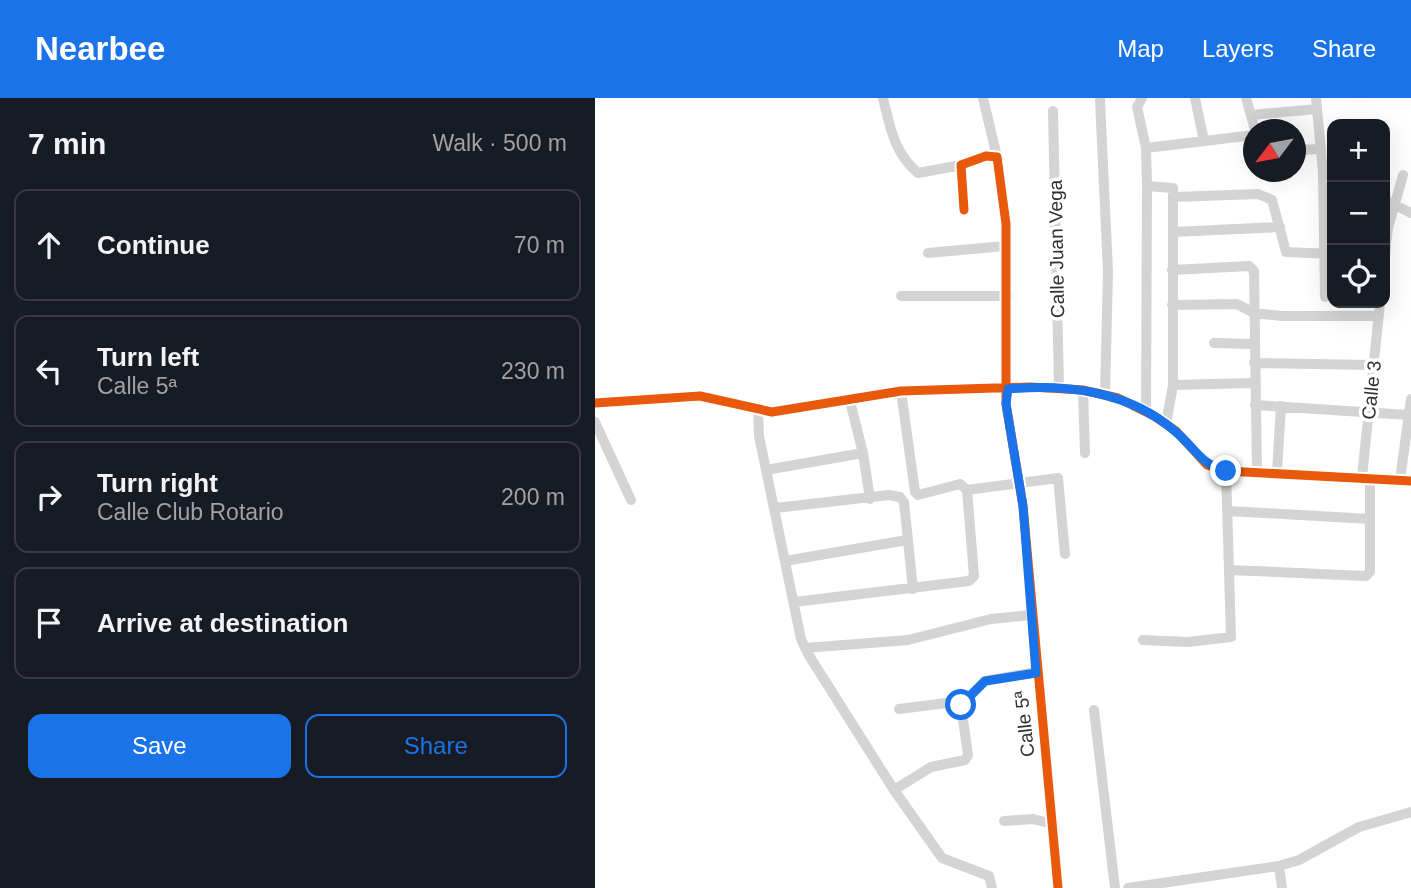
<!DOCTYPE html>
<meta charset="utf-8">
<style>
:root{--surface:#171b24;--page:#242831;--text:#f1f3f6;--muted:#9ea1a6;--line:#363941;--accent:#1a73e8}
body{margin:0;font-family:Helvetica,sans-serif;background:var(--page);color:var(--text)}
.controls{position:absolute;right:21px;top:21px;display:grid;overflow:hidden;border-radius:14px;box-shadow:0 7px 28px #0002}
.controls button{width:63px;height:63px;display:grid;place-items:center;padding:0;border:0;border-bottom:2px solid var(--line);background:var(--surface);color:var(--text);font:35px sans-serif}
.compass{position:absolute;left:648px;top:21px;width:63px;height:63px;border-radius:50%;background:var(--surface);box-shadow:0 7px 28px #0002;rotate:238deg}
.stop{position:absolute;width:21px;height:21px;margin:-16px;border:5px solid #1a73e8;border-radius:50%;background:#fff}
.stop.end{background:#1a73e8;border-color:#fff;box-shadow:0 2px 7px #0008}
.list{margin:0;padding:0;list-style:none}
h2{display:flex;justify-content:space-between;align-items:center;height:91px;margin:0;padding:0 28px;font-size:30px}
h2 small{font-size:23px;font-weight:400;color:var(--muted)}
.list li{display:grid;grid-template-columns:46px 1fr auto;gap:21px;align-items:center;box-sizing:border-box;height:112px;margin:0 14px 14px;padding:0 14px;border:2px solid var(--line);border-radius:14px}
.list b{display:block;font-size:26px;white-space:nowrap}
.list p{margin:0;font-size:23px;white-space:nowrap;color:var(--muted)}
.list em{font-size:23px;font-style:normal;color:var(--muted)}
.actions{display:flex;gap:14px;padding:21px 28px}
.actions a{flex:1;padding:16px 0;border:2px solid var(--accent);border-radius:14px;text-align:center;font-size:24px;color:var(--accent)}
.actions .main{background:var(--accent);color:#fff}
.icon{flex:none;width:38px;height:38px;fill:none;stroke:currentColor;stroke-width:2;stroke-linecap:round;stroke-linejoin:round}
.map{position:relative;flex:none;width:816px;height:790px;overflow:hidden}
header{display:flex;align-items:center;gap:42px;box-sizing:border-box;height:98px;padding:0 35px;background:var(--accent);color:#fff}
header strong{font-size:33px}
nav{display:flex;gap:38px;margin-inline-start:auto;font-size:24px}
main{display:flex}
aside{flex:1;background:var(--surface)}
.map>svg:first-child{display:block}
</style>
<header>
<strong>Nearbee</strong>
<nav><a>Map</a><a>Layers</a><a>Share</a></nav>
</header>
<main>
<aside>
<h2>7 min<small>Walk · 500 m</small></h2>
<ul class="list">
<li><svg class="icon" aria-label="ahead" viewBox="0 0 24 24"><path d="M12 20V5M6 11l6-6 6 6"/></svg><div><b>Continue</b></div><em>70 m</em></li>
<li><svg class="icon" aria-label="left" viewBox="0 0 24 24"><path d="M17 20v-9H6M10 6l-5 5 5 5"/></svg><div><b>Turn left</b><p>Calle 5ª</p></div><em>230 m</em></li>
<li><svg class="icon" aria-label="right" viewBox="0 0 24 24"><path d="M7 20v-9h11M14 6l5 5-5 5"/></svg><div><b>Turn right</b><p>Calle Club Rotario</p></div><em>200 m</em></li>
<li><svg class="icon" aria-label="arrive" viewBox="0 0 24 24"><path d="M6 21V4h12l-3 4 3 4H6"/></svg><div><b>Arrive at destination</b></div></li>
</ul>
<div class="actions"><a class="main">Save</a><a>Share</a></div>
</aside>
<div class="map">
<svg width="816" height="790" viewBox="0 0 816 790">
<rect width="100%" height="100%" fill="#fff"/>
<g fill="none" stroke-linecap="round" stroke-linejoin="round">
<path stroke="#d4d4d4" stroke-width="10" d="M 288,0 C 295,29 299,55 323,75 L 366,67
M 388,0 L 402,59
M 547,0 L 542,9 L 551,50 L 552,88
M 600,0 L 609,43
M 651,0 L 660,32
M 721,0 L 728,74 L 730,199
M 505,2 L 513,174 L 510,296
M 458,13 L 464,290
M 656,17 L 722,11
M 551,50 L 659,37
M 701,52 L 726,51
M 579,99 L 663,96 L 677,102 L 691,154 L 737,156
M 790,102 L 816,115
M 369,112 L 366,67 L 391,58 L 402,59 L 411,126 L 411,306 L 428,408 L 463,790
M 578,134 L 685,129
M 333,155 L 410,148
M 790,155 L 793,130 L 808,77
M 577,172 L 654,168 L 659,173 L 662,374
M 306,198 L 413,198
M 577,207 L 642,206 L 659,215 L 687,218 L 784,218
M 619,245 L 658,246
M 659,265 L 778,267
M 578,287 L 659,285
M 488,292 L 490,355
M 255,303 L 268,355 L 275,401
M 0,305 L 105,298 L 177,314 L 306,293 L 435,289 L 488,292 L 523,300 L 559,318 L 581,333 L 612,367 L 631,373 L 816,383
M 660,307 L 814,317
M 163,311 L 164,338 L 206,541 L 213,556 L 299,692 L 347,760 L 394,778 L 397,790
M 551,314 L 552,88 L 578,90 L 578,287 L 571,326
M 0,324 L 36,402
M 171,372 L 268,355
M 682,374 L 686,308
M 767,379 L 785,205
M 805,382 L 816,301
M 372,392 L 463,380 L 470,456
M 180,410 L 294,397 L 305,399 L 309,404 L 318,491
M 633,413 L 775,421
M 190,463 L 312,442
M 635,472 L 771,478 L 775,474 L 775,380
M 199,504 L 374,483 L 379,478 L 372,392 L 365,386 L 323,397 L 320,394 L 306,293
M 548,542 L 593,544 L 636,539 L 631,373
M 210,550 L 313,542 L 396,521 L 436,517
M 366,607 L 390,583 L 441,574
M 304,611 L 359,604 L 366,607
M 499,612 L 520,790
M 299,692 L 336,669 L 370,662 L 373,657 L 366,607
M 409,723 L 438,721 L 458,726
M 684,768 L 687,790
M 533,790 L 684,768 L 704,762 L 764,729 L 816,714"/>
<defs>
<path id="cycleway" d="M 369,112 L 366,67 L 391,58 L 402,59 L 411,126 L 411,306 L 428,408 L 463,790
M 0,305 L 105,298 L 177,314 L 306,293 L 435,289 L 488,292 L 523,300 L 559,318 L 581,333 L 612,367 L 631,373 L 816,383"/>
</defs>
<use href="#cycleway" stroke="#fff" stroke-width="13"/>
<use href="#cycleway" stroke="#e8590c" stroke-width="9"/>
</g>
<g fill="none" stroke-linecap="round" stroke-linejoin="round">
<path stroke="#1a73e8" stroke-width="9" d="M 366,607 L 390,583 L 441,575 L 428,408 L 411,306 L 413,291 C 473,286 534,293 581,334 C 601,351 605,366 631,373"/>
</g>
<g text-anchor="middle" stroke-width="7" stroke-linejoin="round" paint-order="stroke">
<g font-size="19" fill="#303030" stroke="#fff">
<text transform="translate(461 151) rotate(-91)" y="7">Calle Juan Vega</text>
<text transform="translate(776 292) rotate(-84)" y="7">Calle 3</text>
<text transform="translate(429 626) rotate(-96)" y="7">Calle 5ª</text>
</g>
</g>
</svg>
<div class="controls">
<button>+</button>
<button>−</button>
<button><svg class="icon" aria-label="locate" viewBox="0 0 24 24"><circle cx="12" cy="12" r="6"/><path d="M12 2v4M12 18v4M2 12h4M18 12h4"/></svg></button>
</div>
<svg class="compass" viewBox="-18 -18 36 36"><path d="M0-13l5 13h-10z" fill="#e53935"/><path d="M0 13l5-13h-10z" fill="#9ea1a6"/></svg>
<div class="stop" style="left:366px;top:607px"></div>
<div class="stop end" style="left:631px;top:373px"></div>
</div>
</main>
